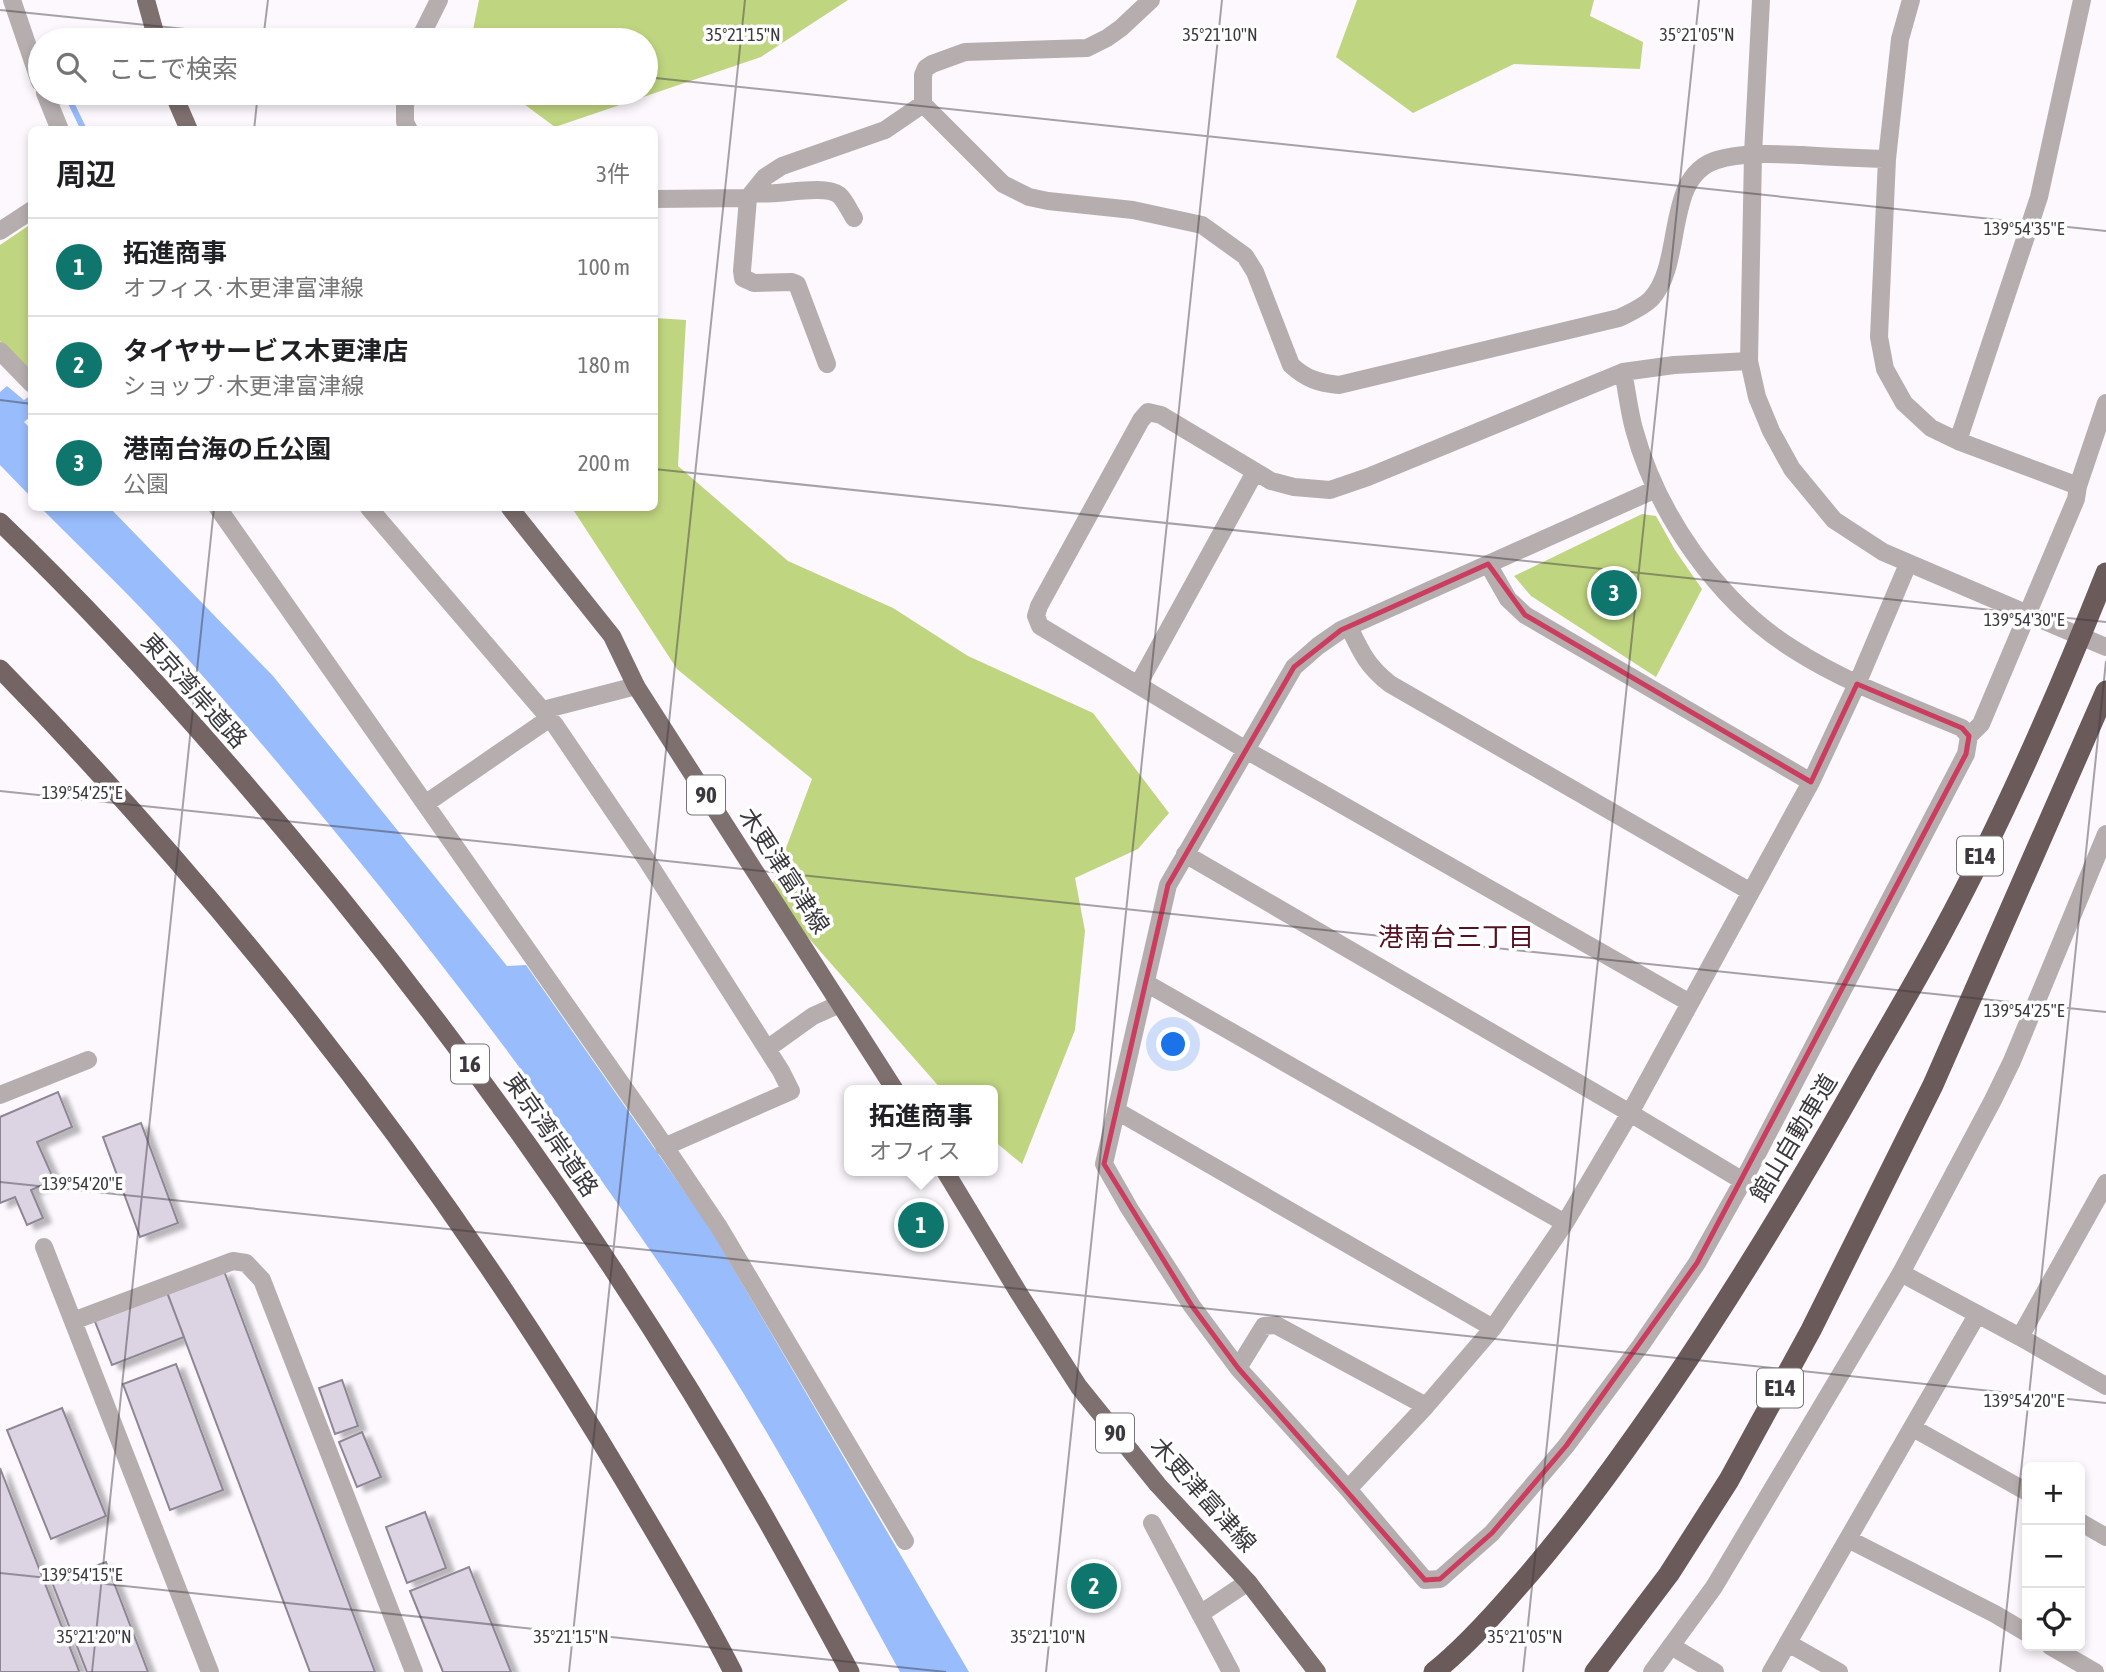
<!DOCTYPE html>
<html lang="ja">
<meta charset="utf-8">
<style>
:root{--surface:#fff;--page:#f2f2f2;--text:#202124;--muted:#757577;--line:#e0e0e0;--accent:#0f766e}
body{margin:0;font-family:"Asap Condensed","Noto Sans JP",sans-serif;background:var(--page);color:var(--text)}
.controls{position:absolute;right:21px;bottom:21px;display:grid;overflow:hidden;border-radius:10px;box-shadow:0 4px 10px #0003}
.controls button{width:63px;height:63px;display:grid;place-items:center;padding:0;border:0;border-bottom:2px solid var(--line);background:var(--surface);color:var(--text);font:35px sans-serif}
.you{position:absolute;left:1174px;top:1045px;width:24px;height:24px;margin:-18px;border:5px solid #fff;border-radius:50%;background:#1a73e8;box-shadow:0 0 0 10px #1a73e833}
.badge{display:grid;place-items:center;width:46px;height:46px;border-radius:50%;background:var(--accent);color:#fff;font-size:23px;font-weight:700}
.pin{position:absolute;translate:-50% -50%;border:4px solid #fff;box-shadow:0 2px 7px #0006}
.popup{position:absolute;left:844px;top:1085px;width:154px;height:91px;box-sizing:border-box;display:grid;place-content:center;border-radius:10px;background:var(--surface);filter:drop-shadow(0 2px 5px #0005);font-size:23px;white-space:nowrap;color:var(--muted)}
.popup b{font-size:26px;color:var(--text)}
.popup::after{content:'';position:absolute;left:50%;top:100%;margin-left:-14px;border:14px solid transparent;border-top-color:var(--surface)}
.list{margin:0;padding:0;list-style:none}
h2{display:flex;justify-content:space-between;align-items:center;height:91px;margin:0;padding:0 28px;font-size:30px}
h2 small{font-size:23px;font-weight:400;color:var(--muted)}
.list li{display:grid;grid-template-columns:46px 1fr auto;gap:21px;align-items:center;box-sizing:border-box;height:98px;padding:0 28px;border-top:2px solid var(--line)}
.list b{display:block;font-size:26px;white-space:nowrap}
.list p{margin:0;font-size:23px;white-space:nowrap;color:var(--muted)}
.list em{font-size:23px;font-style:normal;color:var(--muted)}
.icon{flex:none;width:38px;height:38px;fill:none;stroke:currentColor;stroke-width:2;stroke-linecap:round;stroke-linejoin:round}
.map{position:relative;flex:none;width:2106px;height:1672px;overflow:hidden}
.search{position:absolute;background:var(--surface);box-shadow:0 4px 10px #0003;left:28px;top:28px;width:630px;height:77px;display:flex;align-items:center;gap:18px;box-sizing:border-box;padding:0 24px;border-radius:38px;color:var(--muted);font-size:26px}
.panel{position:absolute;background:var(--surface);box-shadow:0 4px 10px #0003;left:28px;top:126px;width:630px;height:385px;border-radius:10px}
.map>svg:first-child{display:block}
</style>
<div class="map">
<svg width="2106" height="1672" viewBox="0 0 2106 1672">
<defs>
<filter id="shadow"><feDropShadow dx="8" dy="4.5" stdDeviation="2" flood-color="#0004"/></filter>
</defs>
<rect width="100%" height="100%" fill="#fcf8fe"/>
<path fill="#c0d580" d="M 479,0 L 848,0 L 761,57 L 555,127 L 509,93 L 646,93 L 646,40 L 471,40 Z
M 1357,0 L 1594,0 L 1590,16 L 1643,42 L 1640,69 L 1514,64 L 1413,113 L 1336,57 Z
M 31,224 L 31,372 L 0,341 L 0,245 Z
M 655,318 L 686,320 L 678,466 L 788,561 L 893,608 L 968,656 L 1093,713 L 1169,813 L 1138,849 L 1075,878 L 1085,931 L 1075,1030 L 1022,1164 L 993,1140 L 993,1090 L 942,1090 L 769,893 L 812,779 L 677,669 L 572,508 L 654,508 Z
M 1642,514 L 1656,516 L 1675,550 L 1702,589 L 1656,677 L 1531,596 L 1514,576 Z"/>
<path fill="#98bcfc" d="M 7,386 L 31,406 L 31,416 L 24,422 L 31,429 L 31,497 L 0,465 L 0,392 Z
M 41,508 L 110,508 L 273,676 L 507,966 L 526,965 L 708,1225 L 969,1672 L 900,1672 C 831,1546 764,1419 684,1300 C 531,1072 361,854 179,649 C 135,600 87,554 41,508 Z"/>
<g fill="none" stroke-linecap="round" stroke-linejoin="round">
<path stroke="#98bcfc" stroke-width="6" d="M 72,105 L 84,130
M 21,406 L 32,398"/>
</g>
<path fill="#ddd4e3" stroke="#8e8694" stroke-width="2" filter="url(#shadow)" d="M 58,1092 L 72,1127 L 37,1142 L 54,1180 L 31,1190 L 43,1218 L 27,1225 L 15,1197 L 0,1203 L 0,1117 Z
M 141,1123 L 178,1223 L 140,1237 L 103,1137 Z
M 224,1271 L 375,1672 L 310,1672 L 167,1292 Z
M 166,1290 L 184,1337 L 112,1365 L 94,1319 Z
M 176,1364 L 223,1490 L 170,1510 L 123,1384 Z
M 342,1380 L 358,1426 L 335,1434 L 319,1388 Z
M 62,1408 L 106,1516 L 51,1539 L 7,1430 Z
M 362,1432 L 381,1477 L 357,1487 L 339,1442 Z
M 0,1468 L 79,1671 L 78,1672 L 0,1672 Z
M 425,1512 L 446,1568 L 407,1583 L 386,1527 Z
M 106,1562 L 148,1672 L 87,1672 L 52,1582 Z
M 469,1567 L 511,1672 L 443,1672 L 410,1591 Z"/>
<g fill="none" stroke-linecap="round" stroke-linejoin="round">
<path stroke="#b6aeae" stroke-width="18" d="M 12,0 L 40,82
M 1151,0 L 1121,28 L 1107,38 L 1087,48 L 965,52 L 932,64 L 926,68 L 923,75 L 923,104 L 1003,184 L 1029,197 L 1048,201 L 1133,210 L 1202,225 L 1245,256 L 1255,272 L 1291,365 C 1306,379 1319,383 1339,385 L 1619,318 C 1629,313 1642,308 1651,299 C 1685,263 1663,176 1717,160 C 1744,152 1773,154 1802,155 C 1830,157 1859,158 1887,159
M 1911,0 L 1900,39 L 1887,159 L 1879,337 L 1885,369 L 1904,403 L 1931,428 L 1958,441 L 2078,486
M 419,40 L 439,0
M 45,93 L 60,130
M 405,93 L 405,122 L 409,130
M 752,193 C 774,197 823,183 839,195 C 845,200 850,212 854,218
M 748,198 L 742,271 L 743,278 L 754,283 L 792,282 L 797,284 L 827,364
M 654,199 L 748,198 L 765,177 L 782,166 L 885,130 L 923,104
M 0,231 L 32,210
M 0,351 L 32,384
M 1623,372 C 1627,391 1629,411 1634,429 C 1657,514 1718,602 1793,649 C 1846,683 1905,704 1962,728 L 1969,736 L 1966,754 L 1743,1181 L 1697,1263 L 1641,1345 L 1566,1446 L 1492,1533 L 1440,1579 L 1425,1580 L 1348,1489 L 1238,1368 L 1192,1306 L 1129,1208 L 1104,1164 L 1168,885 L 1294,667 L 1318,646 L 1341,630 L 1656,489
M 1958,441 L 2039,197 L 2082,0
M 218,508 L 655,1132 L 719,1227 L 905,1541
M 369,508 L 555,725 L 646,859 L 781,1071 L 791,1091 L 664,1147
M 1488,564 L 1508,599 L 1525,615 L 1811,782
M 2028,614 L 2106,647
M 1349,627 C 1361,652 1367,666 1390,684 L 1751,892
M 1138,685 L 1255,472
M 543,710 L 636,686
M 1969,736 L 1981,724 L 2076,499 L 2078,486 L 2106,403
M 425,804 L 550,718
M 1185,854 L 1630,1113 L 1743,1181
M 1146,983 L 1565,1223
M 1690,1003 L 1246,750 L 1040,626 L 1036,616 L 1039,606 L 1141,420 L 1148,412 L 1161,415 L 1271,481 L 1294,487 L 1330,490 L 1368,477 L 1623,372 L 1674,365 L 1749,361
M 767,1049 L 813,1016 L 840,1004
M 1117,1111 L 1493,1328
M 44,1247 L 210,1672
M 1901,1273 L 2020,1337 L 2106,1386
M 73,1321 L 233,1261 L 246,1263 L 262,1280 L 414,1672
M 2020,1337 L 2106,1183
M 1238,1368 L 1264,1326 L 1276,1325 L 1426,1406
M 1913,1428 L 2027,1492
M 1348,1489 L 1426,1406 L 1493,1328 L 1565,1223 L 1630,1113 L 1811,782 L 1857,684 L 1908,564
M 2080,1522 L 2106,1537
M 1152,1523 L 1231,1672
M 1848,1539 L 1995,1614 L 2027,1633
M 1200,1614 L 1248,1582
M 1788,1643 L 1839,1672
M 1671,1646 L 1715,1672
M 2050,1646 L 2095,1672
M 1771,1672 L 1977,1315"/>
<path stroke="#b6aeae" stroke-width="18" d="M 1761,0 L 1753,154 L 1749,361 L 1757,397 L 1771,431 L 1792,469 L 1834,520 L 1883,552 L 2028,614
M 0,1095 L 88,1060
M 1652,1672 L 1714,1587 L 1901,1273 L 1993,1100 L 2012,1061 L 2106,834"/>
<path stroke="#7e706f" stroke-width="18" d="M 146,0 L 157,40
M 173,93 L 189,130
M 510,508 L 612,636 L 636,686 L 895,1090
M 945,1171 L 1020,1295 L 1079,1387 L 1158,1485 L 1248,1582 L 1317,1672"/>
<path stroke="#746564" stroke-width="19" d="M 0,522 C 121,638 233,766 339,896 C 510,1107 664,1332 795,1571 C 813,1604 832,1638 850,1672
M 0,669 C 239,913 450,1188 625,1482 C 662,1545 700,1607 733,1672"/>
<path stroke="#6a5a59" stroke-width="21" d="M 1434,1672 C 1465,1647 1491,1618 1516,1589 C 1571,1527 1619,1460 1666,1392 C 1737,1288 1802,1180 1864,1070 C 1891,1023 1919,976 1944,929 C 2006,814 2058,694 2106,573
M 1595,1672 L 1669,1574 L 1729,1480 L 1811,1330 L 1933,1085 L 2106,691"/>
</g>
<path fill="none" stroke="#cb3c5f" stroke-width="5" stroke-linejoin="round" d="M 1488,564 L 1525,615 L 1811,782 L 1857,684 L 1962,728 L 1969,736 L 1966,754 L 1697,1263 L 1566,1446 L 1492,1533 L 1440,1579 L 1425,1580 L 1238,1368 L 1192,1306 L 1104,1164 L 1168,885 L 1294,667 L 1341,630 Z"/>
<path fill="none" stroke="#3b383e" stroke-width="2" stroke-opacity="0.45" d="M 0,10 L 292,40M 263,40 L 268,0M 646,77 L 2106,231M 254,130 L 258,93M 0,400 L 32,404M 654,469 L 2106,622M 0,791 L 2106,1012M 0,1182 L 2106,1403M 0,1573 L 946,1672M 92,1672 L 214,508M 569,1672 L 745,0M 1046,1672 L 1222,0M 1523,1672 L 1699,0M 2000,1672 L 2106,661"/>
<g text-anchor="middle" stroke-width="7" stroke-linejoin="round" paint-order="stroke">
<g fill="#fff" stroke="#767478" stroke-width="2">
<rect x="687" y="775.5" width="38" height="39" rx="5"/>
<rect x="1957" y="836.5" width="46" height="39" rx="5"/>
<rect x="451" y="1044.5" width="38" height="39" rx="5"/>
<rect x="1757" y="1368.5" width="46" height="39" rx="5"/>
<rect x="1096" y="1413.5" width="38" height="39" rx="5"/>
</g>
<g font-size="23" font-weight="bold" fill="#3b383e">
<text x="706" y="803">90</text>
<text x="1980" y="864">E14</text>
<text x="470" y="1072">16</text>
<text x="1780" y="1396">E14</text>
<text x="1115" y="1441">90</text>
</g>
<g font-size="24" fill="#3b383e" stroke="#fff">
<text transform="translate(194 691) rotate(48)" y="8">東京湾岸道路</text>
<text transform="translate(784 871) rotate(57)" y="8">木更津富津線</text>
<text transform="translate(551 1135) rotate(55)" y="8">東京湾岸道路</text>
<text transform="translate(1794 1138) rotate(-59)" y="8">館山自動車道</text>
<text transform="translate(1203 1495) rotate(48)" y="8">木更津富津線</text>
</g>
<g font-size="26" fill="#551022" stroke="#fff">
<text x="1456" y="946">港南台三丁目</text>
</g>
</g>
<g font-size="18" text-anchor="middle" fill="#3b383e" stroke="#fff" stroke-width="7" stroke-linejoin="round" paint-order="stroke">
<text x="743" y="41">35°21'15"N</text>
<text x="1220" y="41">35°21'10"N</text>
<text x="1697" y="41">35°21'05"N</text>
<text x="2024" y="235">139°54'35"E</text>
<text x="2024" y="626">139°54'30"E</text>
<text x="82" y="799">139°54'25"E</text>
<text x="2024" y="1017">139°54'25"E</text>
<text x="82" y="1190">139°54'20"E</text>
<text x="2024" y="1407">139°54'20"E</text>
<text x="82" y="1581">139°54'15"E</text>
<text x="94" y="1643">35°21'20"N</text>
<text x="571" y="1643">35°21'15"N</text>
<text x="1048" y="1643">35°21'10"N</text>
<text x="1525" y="1643">35°21'05"N</text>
</g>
</svg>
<div class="controls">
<button>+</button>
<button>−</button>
<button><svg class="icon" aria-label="locate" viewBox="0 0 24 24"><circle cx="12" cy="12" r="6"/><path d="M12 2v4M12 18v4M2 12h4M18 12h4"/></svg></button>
</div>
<div class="you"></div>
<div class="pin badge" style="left:921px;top:1225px">1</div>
<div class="popup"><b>拓進商事</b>オフィス</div>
<div class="pin badge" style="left:1094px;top:1586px">2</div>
<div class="pin badge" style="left:1614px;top:593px">3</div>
<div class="search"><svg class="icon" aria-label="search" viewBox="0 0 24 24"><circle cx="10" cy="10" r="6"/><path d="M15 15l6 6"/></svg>ここで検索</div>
<section class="panel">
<h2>周辺<small>3件</small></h2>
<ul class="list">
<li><span class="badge">1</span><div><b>拓進商事</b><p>オフィス · 木更津富津線</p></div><em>100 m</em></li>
<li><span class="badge">2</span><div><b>タイヤサービス木更津店</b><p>ショップ · 木更津富津線</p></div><em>180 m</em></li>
<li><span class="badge">3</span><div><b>港南台海の丘公園</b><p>公園</p></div><em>200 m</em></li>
</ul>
</section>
</div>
